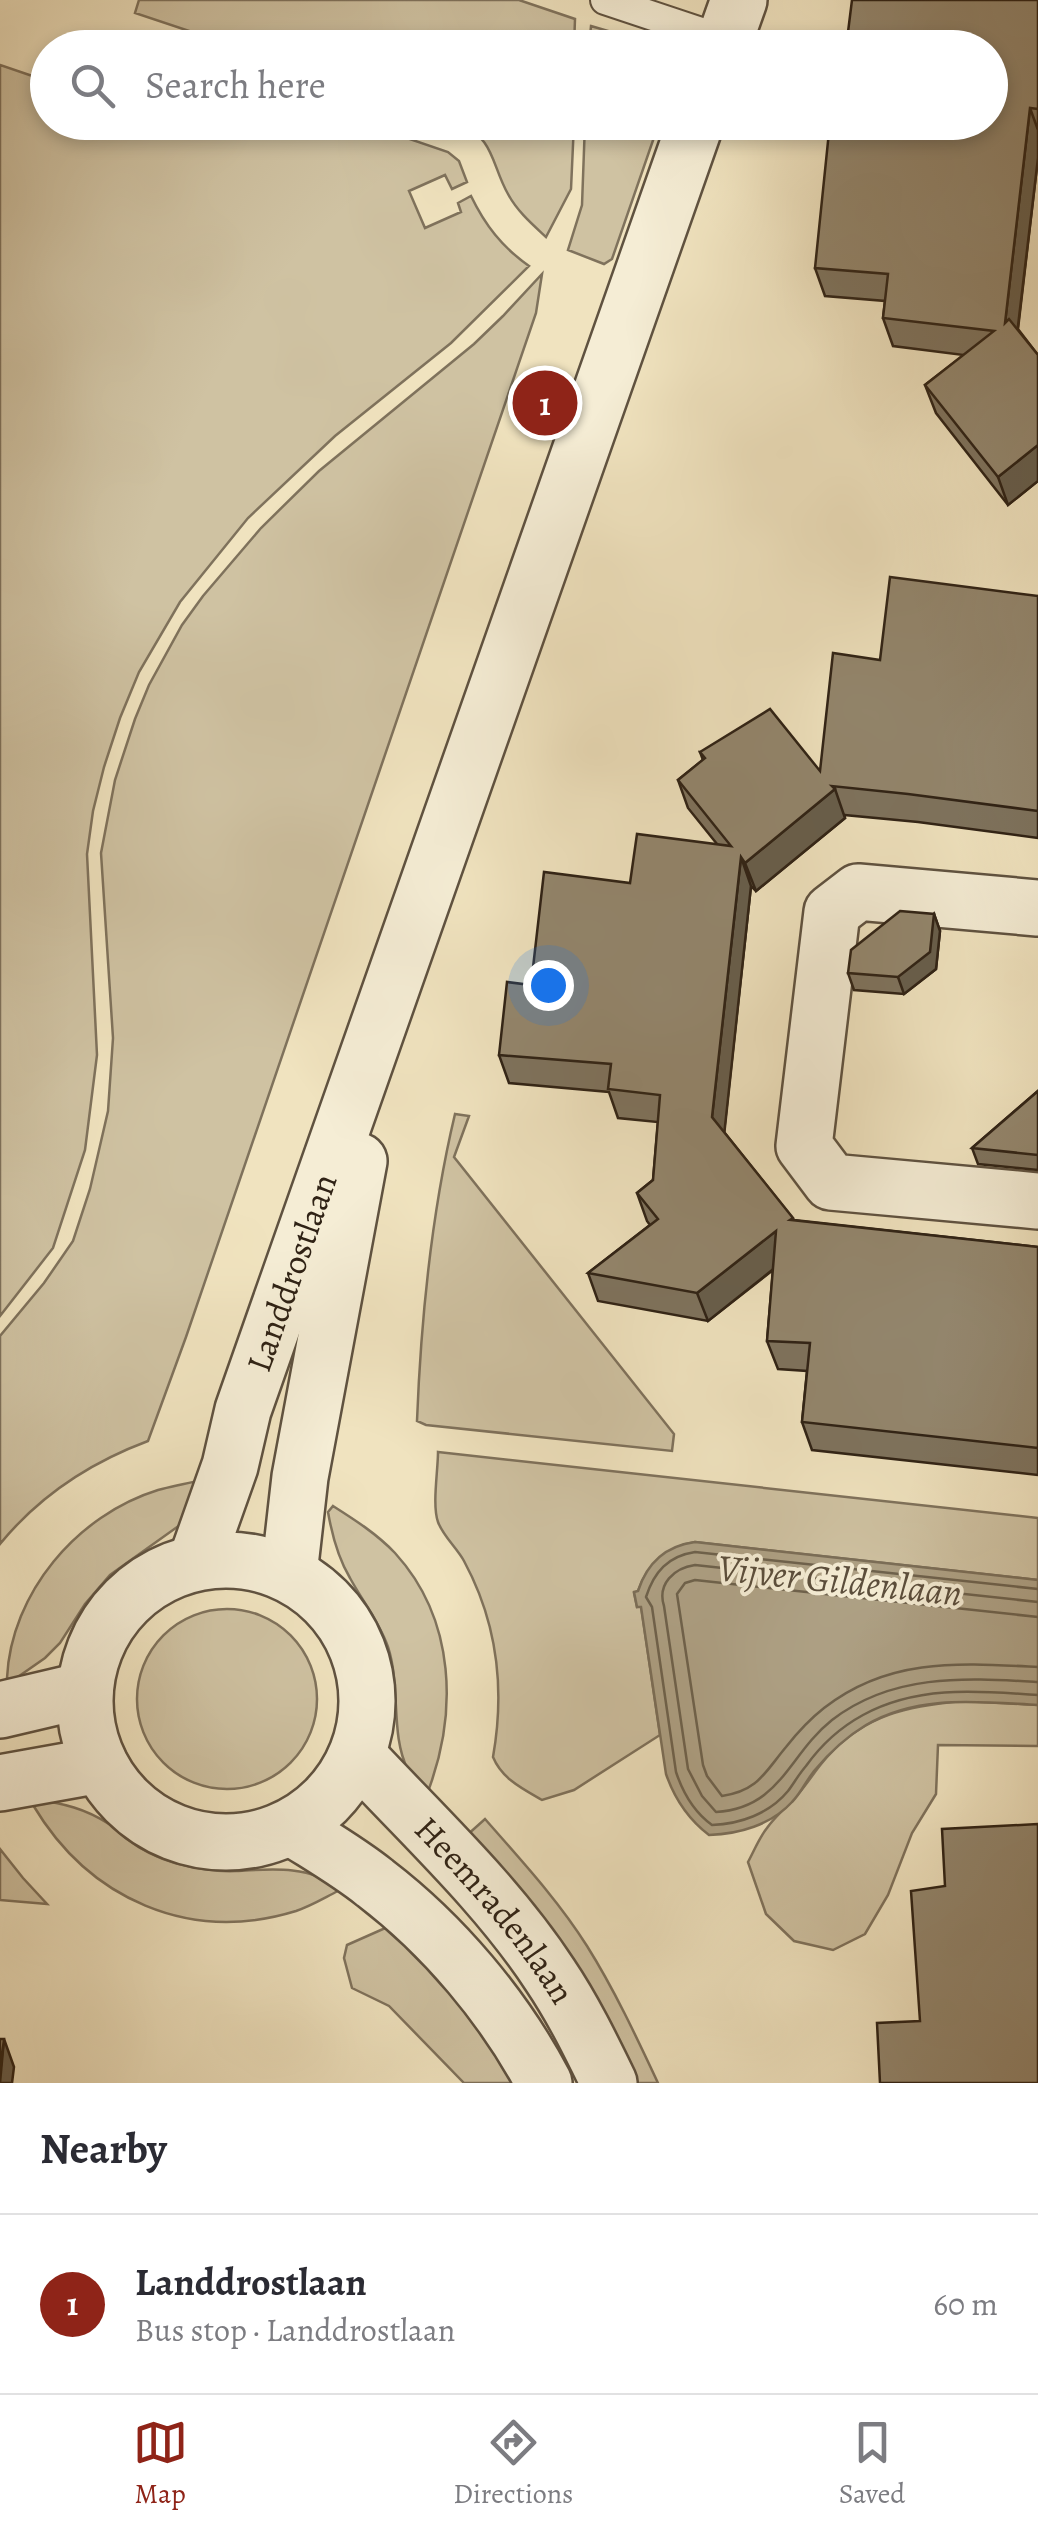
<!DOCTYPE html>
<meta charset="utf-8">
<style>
:root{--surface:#fff;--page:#f7f7f7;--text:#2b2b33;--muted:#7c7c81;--line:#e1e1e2;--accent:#8f2418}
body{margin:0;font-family:Alegreya,serif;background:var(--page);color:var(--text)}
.you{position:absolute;left:548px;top:985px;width:35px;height:35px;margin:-25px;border:8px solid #fff;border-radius:50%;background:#1a73e8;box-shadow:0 0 0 15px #1a73e833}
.badge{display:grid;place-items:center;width:65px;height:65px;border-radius:50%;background:var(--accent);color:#fff;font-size:32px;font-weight:700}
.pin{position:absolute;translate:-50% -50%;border:5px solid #fff;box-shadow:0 2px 10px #0006}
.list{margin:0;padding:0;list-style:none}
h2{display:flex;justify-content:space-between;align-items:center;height:130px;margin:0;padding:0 40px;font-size:42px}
h2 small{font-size:32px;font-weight:400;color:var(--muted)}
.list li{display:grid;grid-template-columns:65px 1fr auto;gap:30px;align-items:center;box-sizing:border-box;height:180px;padding:0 40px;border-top:2px solid var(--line)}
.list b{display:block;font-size:38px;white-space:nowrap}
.list p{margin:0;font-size:32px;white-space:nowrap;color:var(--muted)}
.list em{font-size:32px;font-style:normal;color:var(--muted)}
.icon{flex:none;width:55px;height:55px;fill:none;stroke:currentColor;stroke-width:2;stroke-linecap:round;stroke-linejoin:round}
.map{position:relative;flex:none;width:1038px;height:2083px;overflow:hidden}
.search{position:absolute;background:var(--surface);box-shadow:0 5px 15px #0003;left:30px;right:30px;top:30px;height:110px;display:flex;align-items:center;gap:25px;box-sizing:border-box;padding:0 35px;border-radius:55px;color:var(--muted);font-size:38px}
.sheet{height:310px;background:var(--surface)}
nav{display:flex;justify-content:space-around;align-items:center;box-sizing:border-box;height:140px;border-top:2px solid var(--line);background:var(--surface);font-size:28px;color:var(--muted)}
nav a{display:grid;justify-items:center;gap:5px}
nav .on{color:var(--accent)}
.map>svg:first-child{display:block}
</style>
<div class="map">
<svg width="1038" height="2083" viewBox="0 0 1038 2083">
<rect width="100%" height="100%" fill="#f0e3bf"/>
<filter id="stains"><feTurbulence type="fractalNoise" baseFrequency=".002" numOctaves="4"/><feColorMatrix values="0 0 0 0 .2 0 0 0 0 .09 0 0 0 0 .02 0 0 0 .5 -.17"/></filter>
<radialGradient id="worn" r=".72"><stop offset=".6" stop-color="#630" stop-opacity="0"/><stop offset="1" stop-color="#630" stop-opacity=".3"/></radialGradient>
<path fill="#cfc2a2" stroke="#7f725c" stroke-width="2.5" d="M 139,0 L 519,0 L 575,19 L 574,47 L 237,47 L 135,13 Z
M 591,26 L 639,40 L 644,47 L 589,47 Z
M 0,65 L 47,81 L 48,122 L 363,123 L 448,152 L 459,161 L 467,182 L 452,189 L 445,175 L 409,191 L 425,228 L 461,212 L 458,203 L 471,196 C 485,225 502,247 529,266 L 451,343 L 335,436 L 248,518 L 180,602 L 139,672 L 120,718 L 104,767 L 93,811 L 87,854 L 97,1055 L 85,1150 L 53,1248 L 0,1316 Z
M 458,123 L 574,123 L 571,189 L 546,237 C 532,224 517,211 508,194 C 491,164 495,138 458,123 Z
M 585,123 L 659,123 L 612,259 L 604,264 L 568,250 L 582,205 Z
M 542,274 L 536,313 L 186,1337 L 148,1441 C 89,1463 40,1495 0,1544 L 0,1336 L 44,1283 L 73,1241 L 90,1189 L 108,1111 L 113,1038 L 101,853 L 115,780 L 135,719 L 149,685 L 182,625 L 203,596 L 261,528 L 319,471 L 474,344 L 503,316 Z
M 455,1114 L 469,1116 L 454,1157 L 674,1434 L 672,1451 L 426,1425 L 417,1421 C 421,1317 431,1215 455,1114 Z
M 438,1452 L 1038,1518 L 1038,1580 L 695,1542 C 668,1546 646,1566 638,1591 L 634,1593 L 637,1607 L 641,1606 L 660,1735 L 574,1790 L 542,1800 C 523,1789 502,1779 493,1757 C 505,1689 497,1622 464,1561 C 457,1548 443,1536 438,1522 C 432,1505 438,1471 438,1452 Z
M 203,1480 L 180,1525 L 110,1575 L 85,1604 L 60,1643 L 45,1658 L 12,1681 L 7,1678 C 11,1593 77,1515 158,1490 C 173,1486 188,1483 203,1480 Z
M 333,1506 C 355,1520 377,1534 395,1553 C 456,1620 458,1714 427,1794 C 420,1786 412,1779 408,1770 C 390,1735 401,1687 388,1647 C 379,1621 363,1602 350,1578 C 338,1558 332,1535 328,1512 Z
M137 1699a90 90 0 1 1 180 0a90 90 0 1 1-180 0Z
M 962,1701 L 1038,1705 L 1038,1746 L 938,1745 L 936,1794 L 912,1833 L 888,1895 L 865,1934 L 833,1950 L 794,1941 L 766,1914 L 748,1862 C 754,1851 759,1838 767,1828 C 776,1815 789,1805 799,1793 C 809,1781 817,1768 828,1756 C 866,1714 909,1706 962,1701 Z
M 36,1800 C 63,1803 86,1809 109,1824 C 116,1828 120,1834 127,1839 C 140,1849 158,1858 175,1863 C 194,1868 216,1872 236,1871 C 270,1869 310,1865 339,1888 L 338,1891 C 324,1898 311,1906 296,1911 C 189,1944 89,1899 33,1805 Z
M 485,1819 C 521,1860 558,1900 587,1946 C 614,1989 636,2036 658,2083 L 630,2083 L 466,1836 Z
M 0,1849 L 23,1878 L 47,1904 L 0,1900 Z
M 392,1925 L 422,1955 L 518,2083 L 464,2083 L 389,2006 L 352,1988 L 344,1958 L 347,1945 Z"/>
<path fill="#aea185" stroke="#7b6e58" stroke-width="2.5" d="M 695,1542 L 1038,1580 L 1038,1705 C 979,1702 919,1694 866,1725 C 846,1737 829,1753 814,1771 C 806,1781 801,1793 792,1802 C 771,1825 739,1834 709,1835 C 688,1819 675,1800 666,1774 L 641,1607 L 637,1607 L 634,1592 L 638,1591 C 647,1563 665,1546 695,1542 Z"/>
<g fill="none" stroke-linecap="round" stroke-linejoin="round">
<path stroke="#6e624d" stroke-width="2.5" d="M 1038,1589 L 695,1552 C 668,1556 654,1572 646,1597 L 652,1607 L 676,1772 C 683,1793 694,1812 712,1825 C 740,1824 769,1814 788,1791 C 794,1783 799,1774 806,1766 C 821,1745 841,1727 863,1715 C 918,1685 979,1691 1038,1695
M 1038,1602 L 695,1565 C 674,1568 657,1584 664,1606 L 688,1769 L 702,1796 L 716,1812 C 781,1808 788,1755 832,1720 C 893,1673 965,1678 1038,1682
M 1038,1617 L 695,1580 L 685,1583 L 677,1594 L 703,1765 L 707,1776 L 722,1796 C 758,1791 765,1772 786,1747 C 797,1733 810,1719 824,1708 C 889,1657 960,1663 1038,1667"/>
<defs>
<path id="service" d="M 605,0 L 725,40"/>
<path id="minor" d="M 1038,908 L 858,892 L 832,912 L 804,1146 L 831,1182 L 1038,1201"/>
<g id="tertiary">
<path d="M 722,48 L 739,0"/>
<circle cx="226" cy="1701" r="141"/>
<path id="s1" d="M 196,1562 L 230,1466 L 243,1410 L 696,122"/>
<path d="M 289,1574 L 300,1477 L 359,1161"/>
<path d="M 0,1710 L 85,1690"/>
<path id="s2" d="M 357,1755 C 423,1826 497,1894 550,1975 C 573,2009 591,2046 609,2083"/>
<path d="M 0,1783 L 100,1765"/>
<path d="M 291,1827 C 319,1845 349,1862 375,1883 C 443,1935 504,2007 544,2083"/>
</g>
</defs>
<use href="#service" stroke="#5f5240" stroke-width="32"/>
<use href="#minor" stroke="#5f5240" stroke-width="60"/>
<use href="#tertiary" stroke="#5f5240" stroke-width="60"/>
<use href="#service" stroke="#f5edd5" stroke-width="28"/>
<use href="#minor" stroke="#f5edd5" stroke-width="55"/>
<use href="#tertiary" stroke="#f5edd5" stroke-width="55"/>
</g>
<path fill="#7e735e" stroke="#2f2215" stroke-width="2.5" d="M 1038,0 L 1038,158 L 1018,329 L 1038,355 L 1038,481 L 1008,505 L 936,413 L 925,385 L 964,355 L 893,346 L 883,318 L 885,301 L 825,296 L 815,268 Z
M 1038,596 L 1038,838 L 918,822 L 844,815 L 845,818 L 756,891 L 751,886 L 724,1132 L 794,1220 L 1038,1247 L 1038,1475 L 812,1450 L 802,1422 L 807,1371 L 778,1369 L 767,1341 L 773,1270 L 708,1321 L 598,1301 L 588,1273 L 650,1225 L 647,1221 L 637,1193 L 653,1180 L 658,1122 L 618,1118 L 609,1092 L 509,1083 L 499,1055 L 531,985 L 630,883 L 717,844 L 688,808 L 678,780 L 703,760 L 700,752 L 820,771 L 880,660 Z
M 934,914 L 940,931 L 936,969 L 904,994 L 854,990 L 848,973 Z
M 1038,1091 L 1038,1170 L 978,1164 L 972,1148 Z"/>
<path fill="#675e4c" stroke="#2f2215" stroke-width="2.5" d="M 1030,108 L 1038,130 L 1038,158 L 1015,351 L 1005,323 Z
M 1038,445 L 1038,481 L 1008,505 L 998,477 Z
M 835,789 L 845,818 L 756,891 L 745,863 Z
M 741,857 L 751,886 L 723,1145 L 712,1117 Z
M 934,914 L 940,931 L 936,969 L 904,994 L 898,977 Z
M 776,1231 L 786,1259 L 708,1321 L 697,1293 Z
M 4,2039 L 14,2067 L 12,2083 L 0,2083 Z"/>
<path fill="#93866d" stroke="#2f2215" stroke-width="2.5" d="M 852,0 L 1038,0 L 1038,109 L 1030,108 L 1005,323 L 1009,319 L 1038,355 L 1038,445 L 998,477 L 925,385 L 994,331 L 883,318 L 888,274 L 815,268 L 830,122 L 990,122 L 990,48 L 846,48 Z
M 890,577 L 1038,596 L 1038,811 L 908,794 L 832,786 L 835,789 L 745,863 L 741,857 L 712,1117 L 793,1218 L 790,1220 L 1038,1247 L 1038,1448 L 802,1422 L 810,1343 L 767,1341 L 776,1231 L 697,1293 L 588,1273 L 658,1219 L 637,1193 L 653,1180 L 660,1095 L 608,1089 L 611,1064 L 499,1055 L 507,982 L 531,985 L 544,872 L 630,883 L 637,834 L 731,846 L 678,780 L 705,758 L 700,752 L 770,709 L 820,771 L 833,653 L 880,660 Z
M 900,911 L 934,914 L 930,952 L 898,977 L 848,973 L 851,950 Z
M 1038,1091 L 1038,1155 L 972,1148 Z
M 1038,1824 L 1038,2083 L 880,2083 L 877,2023 L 920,2021 L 911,1891 L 945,1886 L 942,1829 Z
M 0,2039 L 4,2039 L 0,2073 Z"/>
<g text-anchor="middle" stroke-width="8" stroke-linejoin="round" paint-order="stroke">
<g font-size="35" fill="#2f2215" stroke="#f5edd5">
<text dy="12" stroke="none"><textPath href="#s1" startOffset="305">Landdrostlaan</textPath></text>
<text dy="12" stroke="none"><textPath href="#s2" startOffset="208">Heemradenlaan</textPath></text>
</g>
<g font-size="38" font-style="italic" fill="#5b4e3c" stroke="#f5edd5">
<text transform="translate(840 1580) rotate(6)" y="13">Vijver Gildenlaan</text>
</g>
</g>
<rect width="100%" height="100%" filter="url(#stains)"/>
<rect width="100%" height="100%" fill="url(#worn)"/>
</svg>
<div class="you"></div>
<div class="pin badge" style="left:545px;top:403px">1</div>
<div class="search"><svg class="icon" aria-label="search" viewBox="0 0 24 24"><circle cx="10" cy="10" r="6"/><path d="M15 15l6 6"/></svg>Search here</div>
</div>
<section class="sheet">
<h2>Nearby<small></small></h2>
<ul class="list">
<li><span class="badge">1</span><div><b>Landdrostlaan</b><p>Bus stop · Landdrostlaan</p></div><em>60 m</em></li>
</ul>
</section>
<nav>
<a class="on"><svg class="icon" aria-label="map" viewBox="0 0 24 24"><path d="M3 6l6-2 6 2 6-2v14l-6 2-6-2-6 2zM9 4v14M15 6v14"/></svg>Map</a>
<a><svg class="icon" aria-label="directions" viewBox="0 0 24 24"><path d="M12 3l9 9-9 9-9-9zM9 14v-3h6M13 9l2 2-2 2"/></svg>Directions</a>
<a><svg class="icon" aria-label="saved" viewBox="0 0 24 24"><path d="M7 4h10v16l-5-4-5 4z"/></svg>Saved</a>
</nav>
